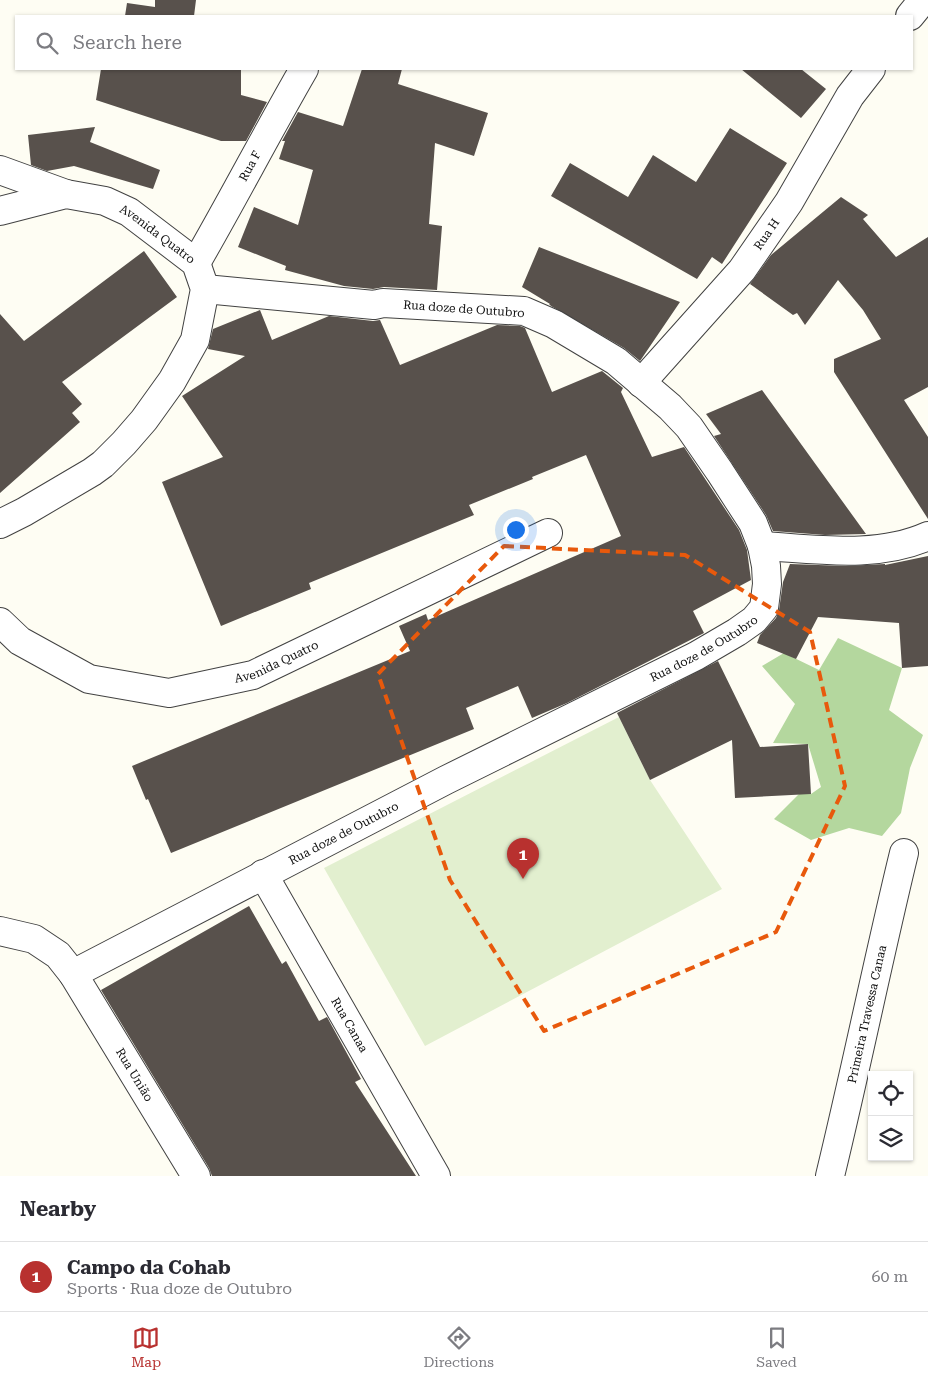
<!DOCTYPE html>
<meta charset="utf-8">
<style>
:root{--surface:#fff;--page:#f7f7f7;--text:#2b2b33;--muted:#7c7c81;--line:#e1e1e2;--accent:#b8312f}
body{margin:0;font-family:"Roboto Serif",serif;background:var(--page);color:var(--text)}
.controls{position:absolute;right:15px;bottom:15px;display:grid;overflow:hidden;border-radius:0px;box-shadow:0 1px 4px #0004}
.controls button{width:45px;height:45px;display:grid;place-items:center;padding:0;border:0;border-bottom:1px solid var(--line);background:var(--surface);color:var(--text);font:25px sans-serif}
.you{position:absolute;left:515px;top:529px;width:18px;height:18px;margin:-12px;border:4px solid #fff;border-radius:50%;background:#1a73e8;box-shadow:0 0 0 8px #1a73e833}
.badge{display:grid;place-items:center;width:32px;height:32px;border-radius:50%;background:var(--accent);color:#fff;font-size:16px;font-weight:700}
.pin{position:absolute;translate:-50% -41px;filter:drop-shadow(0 1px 2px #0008)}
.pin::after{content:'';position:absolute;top:26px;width:18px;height:15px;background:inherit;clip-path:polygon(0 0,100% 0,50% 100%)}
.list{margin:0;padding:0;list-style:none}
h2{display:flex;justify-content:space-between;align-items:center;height:65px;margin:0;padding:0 20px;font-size:21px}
h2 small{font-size:16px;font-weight:400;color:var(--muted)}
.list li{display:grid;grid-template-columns:32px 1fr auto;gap:15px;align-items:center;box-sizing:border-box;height:70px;padding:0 20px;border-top:1px solid var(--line)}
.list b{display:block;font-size:19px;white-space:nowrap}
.list p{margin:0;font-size:16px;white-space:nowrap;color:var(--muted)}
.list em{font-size:16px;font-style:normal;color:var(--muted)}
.icon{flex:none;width:28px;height:28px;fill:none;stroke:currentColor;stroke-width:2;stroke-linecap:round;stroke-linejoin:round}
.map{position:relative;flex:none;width:928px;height:1176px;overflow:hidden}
.search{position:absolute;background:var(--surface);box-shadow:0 1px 4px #0004;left:15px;right:15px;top:15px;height:55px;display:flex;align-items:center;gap:12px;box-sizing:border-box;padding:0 18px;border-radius:0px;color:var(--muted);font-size:19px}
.sheet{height:135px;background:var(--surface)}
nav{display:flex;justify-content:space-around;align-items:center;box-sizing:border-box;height:70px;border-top:1px solid var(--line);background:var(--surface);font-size:14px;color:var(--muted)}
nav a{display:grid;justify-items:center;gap:2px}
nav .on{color:var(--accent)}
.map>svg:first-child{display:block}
</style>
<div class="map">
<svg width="928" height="1176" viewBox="0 0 928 1176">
<rect width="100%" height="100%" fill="#fefdf3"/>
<path fill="#b4d79e" d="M 838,638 L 902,668 L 889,710 L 923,735 L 910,768 L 901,813 L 882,836 L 849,828 L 811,840 L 774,819 L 799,794 L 811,794 L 821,787 L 808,744 L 773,743 L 795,704 L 762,666 L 784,653 L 819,670 Z"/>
<path fill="#e2efcf" d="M 619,717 L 650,780 L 722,889 L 425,1046 L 324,868 Z"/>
<path fill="#58514c" d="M 155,0 L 196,0 L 194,16 L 125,16 L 127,3 L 155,7 Z
M 101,69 L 241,69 L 241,95 L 267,102 L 246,141 L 221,141 L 96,100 Z
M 362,69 L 402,69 L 398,84 L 488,113 L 474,156 L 435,143 L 429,224 L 442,226 L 437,290 L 384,287 L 373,289 L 344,286 L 285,270 L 286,266 L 238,247 L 254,207 L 298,225 L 313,170 L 279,159 L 285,141 L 282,141 L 298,112 L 343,126 Z
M 741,69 L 801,69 L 826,89 L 801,118 Z
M 95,127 L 90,142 L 160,170 L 153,189 L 74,166 L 47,171 L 31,165 L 28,135 Z
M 730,128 L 787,163 L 722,264 L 712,257 L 697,279 L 551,196 L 570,163 L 628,197 L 653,155 L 696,182 Z
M 841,197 L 868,215 L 863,219 L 896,257 L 928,237 L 928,387 L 904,400 L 928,437 L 928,519 L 834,372 L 834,359 L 881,339 L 863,310 L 838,280 L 805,325 L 797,313 L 793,315 L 750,284 L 771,255 Z
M 539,247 L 680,302 L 640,361 L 624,348 L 551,306 L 549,304 L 550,304 L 522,287 Z
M 144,251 L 177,297 L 62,382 L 82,404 L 72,413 L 80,422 L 0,493 L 0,314 L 24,341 Z
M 260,310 L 272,340 L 329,316 L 373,321 L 380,320 L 400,365 L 497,325 L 520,326 L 525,328 L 552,392 L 602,371 L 623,388 L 621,392 L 652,457 L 684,447 L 739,530 L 747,550 L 751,580 L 693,611 L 704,633 L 567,703 L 532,718 L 518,686 L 466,708 L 474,729 L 171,853 L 148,799 L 146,800 L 132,766 L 410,651 L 399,626 L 426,614 L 428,620 L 621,536 L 586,455 L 532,477 L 533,479 L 469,505 L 474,515 L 309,583 L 311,589 L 221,626 L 162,482 L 223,457 L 182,396 L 245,356 L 208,349 L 213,329 Z
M 762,390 L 866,534 L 825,535 L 773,531 L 766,515 L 714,436 L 721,434 L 706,414 Z
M 928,556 L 928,666 L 902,668 L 899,623 L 818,617 L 796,659 L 757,643 L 760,635 L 776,618 L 779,610 L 783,582 L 790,564 L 846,566 L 885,564 L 885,565 Z
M 718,661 L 760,747 L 808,744 L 811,794 L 735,798 L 732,740 L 650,780 L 617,713 Z
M 249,906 L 282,964 L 286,961 L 319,1021 L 327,1017 L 361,1079 L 355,1082 L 416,1176 L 212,1176 L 209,1168 L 101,990 Z"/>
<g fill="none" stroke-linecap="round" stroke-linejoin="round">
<defs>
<g id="street">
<path d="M 910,16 L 923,0"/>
<path d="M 0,170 L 66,194"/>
<path id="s1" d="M 0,211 L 66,194 L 105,201 L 129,212 L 196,263 L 205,289 L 195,340 L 172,381 L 144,420 L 124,443 L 103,464 L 92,472 L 24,512 L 0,524"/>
<path id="s2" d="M 196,263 C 233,199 267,133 304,69"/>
<path id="s3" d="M 641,383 L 742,270 L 789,202 L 850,96 L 871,69"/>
<path d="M 762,546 C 816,549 877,559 928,536"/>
<path id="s4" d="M 0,622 L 20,641 L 89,679 L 169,693 L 253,675 L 548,533"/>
<path id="s5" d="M 263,874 L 436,1176"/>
<path id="s6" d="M 0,931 L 34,939 L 58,955 L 73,974 L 196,1176"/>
<path id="s7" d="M 73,974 L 446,780 L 696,656 L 737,632 L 754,620 L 764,608 L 767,584 L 766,566 L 762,546 L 753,523 L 720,472 L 689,427 L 670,407 L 616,361 L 554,324 L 524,311 L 383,303 L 374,305 L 205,289"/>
<path id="s8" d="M 830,1176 C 856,1069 878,960 904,853"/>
</g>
</defs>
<use href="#street" stroke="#424242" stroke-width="30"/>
<use href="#street" stroke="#fff" stroke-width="28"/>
</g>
<path fill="none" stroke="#e8590c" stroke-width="4" stroke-dasharray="10 6" stroke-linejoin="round" d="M 504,546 L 685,555 L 810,632 L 845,786 L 776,932 L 544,1031 L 450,880 L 378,674 Z"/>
<g text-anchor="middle" stroke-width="5" stroke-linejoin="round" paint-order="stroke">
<g font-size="12" fill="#0f0f0f" stroke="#fff">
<text dy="4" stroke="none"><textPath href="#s2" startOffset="111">Rua F</textPath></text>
<text dy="4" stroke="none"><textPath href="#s3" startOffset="195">Rua H</textPath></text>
<text dy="4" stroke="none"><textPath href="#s1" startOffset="170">Avenida Quatro</textPath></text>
<text transform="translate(464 309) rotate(4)" y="4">Rua doze de Outubro</text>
<text dy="4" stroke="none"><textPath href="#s7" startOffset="710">Rua doze de Outubro</textPath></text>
<text dy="4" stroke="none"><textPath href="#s4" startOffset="300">Avenida Quatro</textPath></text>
<text dy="4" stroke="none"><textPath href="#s7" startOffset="305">Rua doze de Outubro</textPath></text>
<text dy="4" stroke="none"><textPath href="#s8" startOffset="166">Primeira Travessa Canaa</textPath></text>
<text dy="4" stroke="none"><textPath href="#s5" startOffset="174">Rua Canaa</textPath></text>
<text dy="4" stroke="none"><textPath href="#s6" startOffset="206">Rua União</textPath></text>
</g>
</g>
</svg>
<div class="controls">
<button><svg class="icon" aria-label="locate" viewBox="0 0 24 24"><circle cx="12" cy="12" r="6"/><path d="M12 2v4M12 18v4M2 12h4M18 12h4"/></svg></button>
<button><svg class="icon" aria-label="layers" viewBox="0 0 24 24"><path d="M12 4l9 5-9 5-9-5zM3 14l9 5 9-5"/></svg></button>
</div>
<div class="you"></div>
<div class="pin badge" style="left:523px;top:879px">1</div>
<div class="search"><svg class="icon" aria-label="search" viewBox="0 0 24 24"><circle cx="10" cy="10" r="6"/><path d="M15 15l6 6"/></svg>Search here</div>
</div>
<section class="sheet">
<h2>Nearby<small></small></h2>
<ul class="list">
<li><span class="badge">1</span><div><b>Campo da Cohab</b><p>Sports · Rua doze de Outubro</p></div><em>60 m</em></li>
</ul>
</section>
<nav>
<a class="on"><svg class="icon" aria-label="map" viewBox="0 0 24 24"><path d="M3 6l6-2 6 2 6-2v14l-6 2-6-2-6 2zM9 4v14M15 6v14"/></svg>Map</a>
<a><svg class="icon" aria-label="directions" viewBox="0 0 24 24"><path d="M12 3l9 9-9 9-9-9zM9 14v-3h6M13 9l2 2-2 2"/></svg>Directions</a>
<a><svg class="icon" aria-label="saved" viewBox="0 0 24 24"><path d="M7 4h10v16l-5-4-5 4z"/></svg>Saved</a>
</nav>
